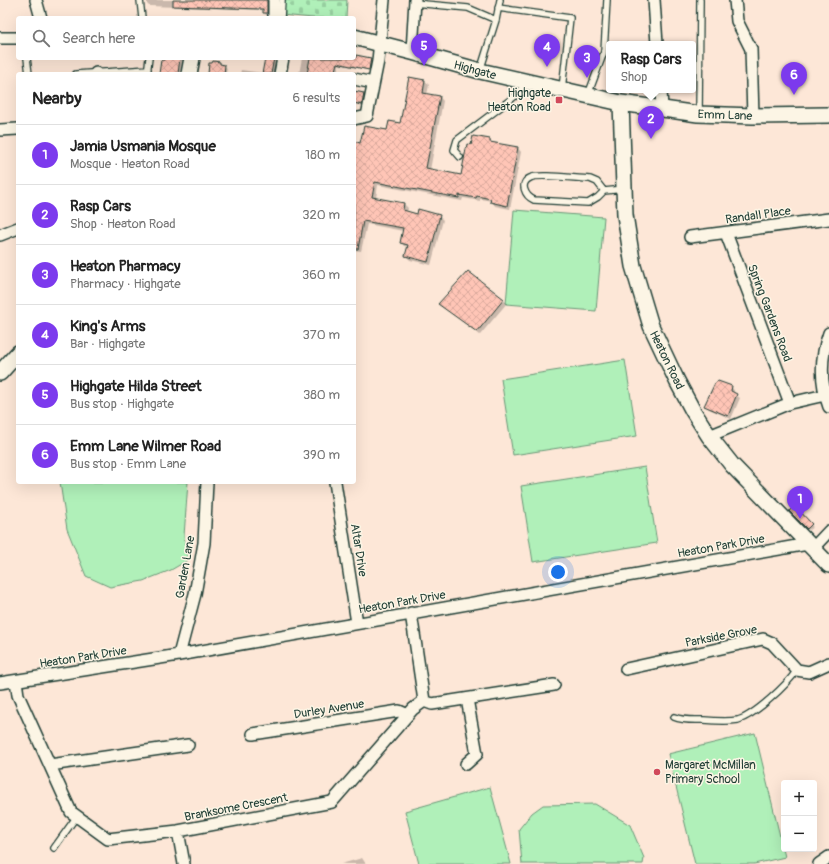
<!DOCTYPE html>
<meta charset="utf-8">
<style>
:root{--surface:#fff;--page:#f2f2f2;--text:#222;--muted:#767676;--line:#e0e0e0;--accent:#7c3aed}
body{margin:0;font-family:Pangolin,sans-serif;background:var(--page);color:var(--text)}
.controls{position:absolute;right:12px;bottom:12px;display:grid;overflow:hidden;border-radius:4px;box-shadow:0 4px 16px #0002}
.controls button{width:36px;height:36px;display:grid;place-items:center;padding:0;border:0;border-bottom:1px solid var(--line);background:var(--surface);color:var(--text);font:20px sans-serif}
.you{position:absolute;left:558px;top:572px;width:14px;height:14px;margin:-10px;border:3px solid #fff;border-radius:50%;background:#1a73e8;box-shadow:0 0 0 6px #1a73e833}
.badge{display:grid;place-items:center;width:26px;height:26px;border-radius:50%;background:var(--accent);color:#fff;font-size:13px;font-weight:700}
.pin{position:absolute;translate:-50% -33px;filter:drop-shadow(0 1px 2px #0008)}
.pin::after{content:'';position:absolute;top:21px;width:14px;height:12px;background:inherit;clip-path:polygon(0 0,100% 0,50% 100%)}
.popup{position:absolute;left:606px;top:41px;width:90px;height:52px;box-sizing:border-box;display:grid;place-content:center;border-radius:4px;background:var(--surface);filter:drop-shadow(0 1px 3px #0005);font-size:13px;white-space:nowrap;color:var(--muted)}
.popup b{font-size:15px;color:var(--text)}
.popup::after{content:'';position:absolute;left:50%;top:100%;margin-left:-8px;border:8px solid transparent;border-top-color:var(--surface)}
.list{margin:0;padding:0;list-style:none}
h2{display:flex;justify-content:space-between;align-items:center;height:52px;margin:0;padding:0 16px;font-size:17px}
h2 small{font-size:13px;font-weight:400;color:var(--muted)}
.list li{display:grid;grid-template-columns:26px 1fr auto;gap:12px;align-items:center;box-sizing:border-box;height:60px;padding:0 16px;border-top:1px solid var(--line)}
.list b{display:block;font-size:15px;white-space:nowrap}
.list p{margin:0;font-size:13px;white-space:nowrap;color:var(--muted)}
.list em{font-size:13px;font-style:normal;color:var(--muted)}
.icon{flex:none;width:22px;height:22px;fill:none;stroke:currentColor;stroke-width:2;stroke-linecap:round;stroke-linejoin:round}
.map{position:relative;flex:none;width:829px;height:864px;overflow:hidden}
.search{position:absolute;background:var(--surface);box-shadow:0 4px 16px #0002;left:16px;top:16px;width:340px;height:44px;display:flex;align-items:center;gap:10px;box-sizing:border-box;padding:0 14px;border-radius:4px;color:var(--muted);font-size:15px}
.panel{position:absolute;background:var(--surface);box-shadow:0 4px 16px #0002;left:16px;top:72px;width:340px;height:412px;border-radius:4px}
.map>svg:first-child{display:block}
</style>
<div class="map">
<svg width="829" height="864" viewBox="0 0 829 864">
<defs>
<pattern id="cemetery-stones" width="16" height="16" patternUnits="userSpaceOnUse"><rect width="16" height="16" fill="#b0f0b9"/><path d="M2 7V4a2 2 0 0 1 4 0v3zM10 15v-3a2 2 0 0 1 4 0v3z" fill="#97cfa0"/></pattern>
<pattern id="building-cross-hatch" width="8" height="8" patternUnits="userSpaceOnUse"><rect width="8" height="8" fill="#ffc5b6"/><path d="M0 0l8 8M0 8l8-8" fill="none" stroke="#daaa9d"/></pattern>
</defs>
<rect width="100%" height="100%" fill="#fde7d7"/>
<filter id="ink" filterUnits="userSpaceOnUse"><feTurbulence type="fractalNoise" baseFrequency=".025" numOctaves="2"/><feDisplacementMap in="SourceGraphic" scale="8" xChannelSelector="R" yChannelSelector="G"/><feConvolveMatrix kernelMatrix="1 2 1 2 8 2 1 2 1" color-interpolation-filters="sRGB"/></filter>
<g filter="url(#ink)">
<path fill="url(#cemetery-stones)" stroke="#689676" d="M 275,0 L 347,0 L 346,18 L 313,18 L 281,15 Z"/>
<path fill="#b0f0b9" stroke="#689676" d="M 514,210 L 604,217 L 596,311 L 506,304 Z
M 625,360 L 637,436 L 513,455 L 501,379 Z
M 645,467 L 657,543 L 533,562 L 521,486 Z
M 60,482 L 188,482 L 184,536 L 188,560 L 171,570 L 143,581 L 110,587 L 86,576 L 67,529 Z
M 755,733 L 785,857 L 754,864 L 695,864 L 668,754 Z
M 490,787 L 511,864 L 419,864 L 405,811 Z
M 595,804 L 630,825 L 644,858 L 643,864 L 522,864 L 519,829 L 532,813 L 543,805 Z"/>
<path fill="#0003" d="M 147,0 L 269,0 L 269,15 L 266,15 L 263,10 L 149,6 L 147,4 Z
M 354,56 L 371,59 L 373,61 L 371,71 L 339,64 L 337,74 L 299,74 L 302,58 L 354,58 Z
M 165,58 L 183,58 L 180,74 L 160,74 Z
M 266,58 L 280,58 L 277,74 L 240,74 L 241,70 L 263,73 Z
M 220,63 L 227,68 L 226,74 L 209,74 Z
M 410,78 L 425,81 L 429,85 L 427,95 L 440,97 L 443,101 L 430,170 L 462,176 L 472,146 L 490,140 L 493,143 L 518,148 L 521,152 L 510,209 L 495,206 L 492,201 L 480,199 L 480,201 L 463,198 L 462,201 L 378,185 L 376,198 L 404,204 L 408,208 L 407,212 L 417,215 L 439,216 L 443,220 L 431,265 L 410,260 L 406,256 L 409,247 L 404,246 L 401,242 L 403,231 L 367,224 L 361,251 L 354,250 L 354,142 L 361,144 L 401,124 Z
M 354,92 L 364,94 L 366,96 L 364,106 L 354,104 Z
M 468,272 L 507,303 L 480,335 L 443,307 Z
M 731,387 L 734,390 L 734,394 L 740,398 L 731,419 L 709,409 L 706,406 Z
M 795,507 L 813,527 L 809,530 L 791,511 Z
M 362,858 L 366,864 L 341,864 Z"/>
<path fill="url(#building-cross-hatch)" stroke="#1f3d34" d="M 173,0 L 267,0 L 267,13 L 263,13 L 263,9 L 260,9 L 173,6 Z
M 356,55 L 371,58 L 369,70 L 337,63 L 334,74 L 307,74 L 310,58 L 356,58 Z
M 164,58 L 180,58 L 178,74 L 159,74 L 161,60 L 164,60 Z
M 265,58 L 274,58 L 271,74 L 262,74 Z
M 213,61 L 220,62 L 220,64 L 225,65 L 224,74 L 208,74 L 209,63 L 212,63 Z
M 409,77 L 425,80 L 423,93 L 440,96 L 426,168 L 461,175 L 467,144 L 471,145 L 473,136 L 490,139 L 490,142 L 518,147 L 507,206 L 490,202 L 491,199 L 477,196 L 476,198 L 459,195 L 459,198 L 375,182 L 372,197 L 404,203 L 403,210 L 417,214 L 418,209 L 440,215 L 428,262 L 405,256 L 408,245 L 400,243 L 403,228 L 363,221 L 358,249 L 354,249 L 354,141 L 360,143 L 364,126 L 387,130 L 389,121 L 400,123 Z
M 354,91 L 364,93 L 362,105 L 354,103 Z
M 468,271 L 504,299 L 477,332 L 438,304 Z
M 718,381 L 732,386 L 731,391 L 737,394 L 728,416 L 704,406 L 715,383 Z
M 795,506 L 812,524 L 807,529 L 789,511 Z"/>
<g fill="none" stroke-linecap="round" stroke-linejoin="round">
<defs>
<path id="lane" d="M 140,0 L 142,18
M 414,3 L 468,8 L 496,20
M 498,8 L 570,18 L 562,89
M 281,18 L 282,0
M 27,58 L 29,74
M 480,71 L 496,20 L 500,0
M 76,74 L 148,69
M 147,74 L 149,58
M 588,95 L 604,52 L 607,0
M 699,114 L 700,0
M 460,157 L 454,150 L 457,140 L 514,97 L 527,83
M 604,191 L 597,182 L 590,179 C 578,179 538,173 530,178 C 519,183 525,196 534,200 L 588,203 L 598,197 L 604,191 L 624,189
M 674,717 C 683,721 694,720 704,720 C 715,721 727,722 738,720 C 755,715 787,685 797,670
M 54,848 L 77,816"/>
<path id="street" d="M 36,0 L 41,18
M 654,0 L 657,44
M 735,0 L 737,21 L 751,49 L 753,116
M 274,18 L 274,0
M 0,38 L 18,38
M 412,52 L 415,0
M 96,74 L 96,73
M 280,74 L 283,58
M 354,79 L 373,83
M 661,90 L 662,109
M 354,119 L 367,116 L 378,61 L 384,0
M 0,130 L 18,129
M 726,233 L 790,403
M 0,235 L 18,228
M 690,237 L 829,219
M 829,333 C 820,358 820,382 829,407
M 709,436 L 790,403 L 825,395
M 335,482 L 357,623
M 813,548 L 829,531
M 179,655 L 195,594 L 204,543 L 207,482
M 626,669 L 763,639 L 772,643 L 797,670 L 809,672 L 829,663
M 16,681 L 18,695 L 71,812 L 108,839 L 178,831 L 332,802 L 413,709 L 424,701 L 411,613
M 0,683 L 179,655 L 808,544
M 424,701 L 432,704 L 554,685
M 253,734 L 399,711 L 408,715
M 466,764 L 477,754 L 467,699
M 50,765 L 188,745
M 178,831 L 184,864
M 819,864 L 829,857"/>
<path id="secondary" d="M 354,37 L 412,52 L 480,71 L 621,103 L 698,114 L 753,116 L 829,115
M 189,74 L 192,58
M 621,103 L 625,215 L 633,266 L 651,326 L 677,381 L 693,411 L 709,436 L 732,465 L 829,565
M 0,373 L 18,353"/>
</defs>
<use href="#lane" stroke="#1f3d34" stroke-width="8"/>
<use href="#street" stroke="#1f3d34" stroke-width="14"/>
<use href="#secondary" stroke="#1f3d34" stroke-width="18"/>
<use href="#lane" stroke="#fcf5e5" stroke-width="5.5"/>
<use href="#street" stroke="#fcf5e5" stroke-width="11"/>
<use href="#secondary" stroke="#fcf5e5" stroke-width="15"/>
</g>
</g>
<g fill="#d1495b" stroke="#fcf5e5" stroke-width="1.5">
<rect x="555" y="96" width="8" height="8" rx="2"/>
<circle cx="657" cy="772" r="4"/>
</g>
<g text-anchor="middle" stroke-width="3" stroke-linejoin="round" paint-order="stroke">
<g font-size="12" fill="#1f3d34" stroke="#fcf5e5">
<text transform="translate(475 70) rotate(15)" y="4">Highgate</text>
<text transform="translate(725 115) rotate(2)" y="4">Emm Lane</text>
<text transform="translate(758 215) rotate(-8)" y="4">Randall Place</text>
<text transform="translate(770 313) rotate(69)" y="4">Spring Gardens Road</text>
<text transform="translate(667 360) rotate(64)" y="4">Heaton Road</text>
<text transform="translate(721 546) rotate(-10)" y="4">Heaton Park Drive</text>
<text transform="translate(359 550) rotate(81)" y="4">Altar Drive</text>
<text transform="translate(185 567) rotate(-80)" y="4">Garden Lane</text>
<text transform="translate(402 602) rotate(-10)" y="4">Heaton Park Drive</text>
<text transform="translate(721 636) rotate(-11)" y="4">Parkside Grove</text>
<text transform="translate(83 657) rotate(-9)" y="4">Heaton Park Drive</text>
<text transform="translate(329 709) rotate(-9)" y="4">Durley Avenue</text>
<text transform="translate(236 807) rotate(-11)" y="4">Branksome Crescent</text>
</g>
<g font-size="12" fill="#1f3d34" stroke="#fcf5e5" text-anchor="end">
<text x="551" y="97">Highgate<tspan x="551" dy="14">Heaton Road</tspan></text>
<text x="665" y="769" text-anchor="start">Margaret McMillan<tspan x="665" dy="14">Primary School</tspan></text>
</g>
</g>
</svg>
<div class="controls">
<button>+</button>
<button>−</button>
</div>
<div class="you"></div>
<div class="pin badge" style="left:800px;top:519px">1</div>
<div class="pin badge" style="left:651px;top:139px">2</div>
<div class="popup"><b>Rasp Cars</b>Shop</div>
<div class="pin badge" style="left:587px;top:78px">3</div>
<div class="pin badge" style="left:547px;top:67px">4</div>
<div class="pin badge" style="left:424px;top:66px">5</div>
<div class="pin badge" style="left:794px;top:95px">6</div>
<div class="search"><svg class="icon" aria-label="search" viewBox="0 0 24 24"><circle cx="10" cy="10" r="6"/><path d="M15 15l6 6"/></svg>Search here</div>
<section class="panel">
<h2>Nearby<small>6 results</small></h2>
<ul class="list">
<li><span class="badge">1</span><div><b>Jamia Usmania Mosque</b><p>Mosque · Heaton Road</p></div><em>180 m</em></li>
<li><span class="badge">2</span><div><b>Rasp Cars</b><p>Shop · Heaton Road</p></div><em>320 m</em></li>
<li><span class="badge">3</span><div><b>Heaton Pharmacy</b><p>Pharmacy · Highgate</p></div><em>360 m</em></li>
<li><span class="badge">4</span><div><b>King's Arms</b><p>Bar · Highgate</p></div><em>370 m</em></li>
<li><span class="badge">5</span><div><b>Highgate Hilda Street</b><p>Bus stop · Highgate</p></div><em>380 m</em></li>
<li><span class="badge">6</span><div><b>Emm Lane Wilmer Road</b><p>Bus stop · Emm Lane</p></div><em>390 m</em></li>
</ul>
</section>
</div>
